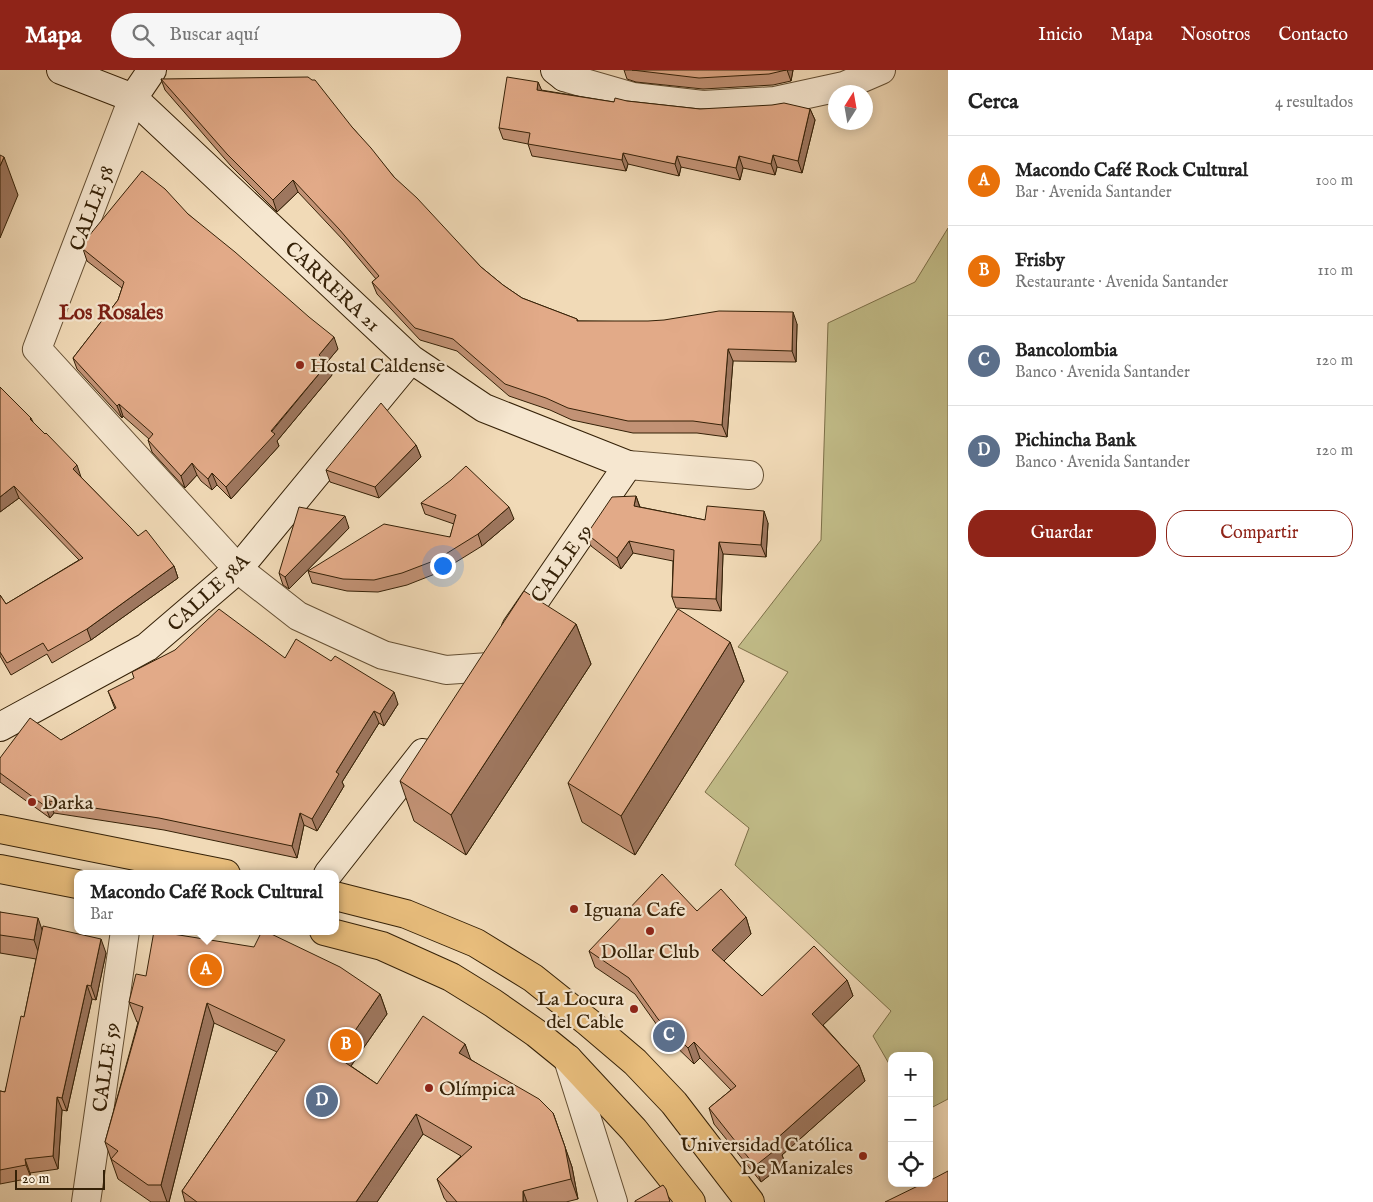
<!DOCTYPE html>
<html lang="es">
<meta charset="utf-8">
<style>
:root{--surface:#fff;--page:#f6f6f6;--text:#222;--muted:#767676;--line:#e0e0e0;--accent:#8f2418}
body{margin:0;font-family:"IM FELL English",serif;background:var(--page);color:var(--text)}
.controls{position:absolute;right:15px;bottom:15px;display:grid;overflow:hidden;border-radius:10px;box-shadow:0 2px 12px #0003}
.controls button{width:45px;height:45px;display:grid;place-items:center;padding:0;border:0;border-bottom:1px solid var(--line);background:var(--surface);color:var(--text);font:25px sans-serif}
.compass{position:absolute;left:828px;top:15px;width:45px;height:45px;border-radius:50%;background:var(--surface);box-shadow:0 2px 12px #0003;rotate:11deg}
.scale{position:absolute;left:15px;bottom:12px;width:90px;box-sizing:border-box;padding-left:5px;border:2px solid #352107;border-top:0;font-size:14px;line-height:18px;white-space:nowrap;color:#352107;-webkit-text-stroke:4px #f6e7d0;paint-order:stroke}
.you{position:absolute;left:442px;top:495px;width:18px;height:18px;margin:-12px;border:4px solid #fff;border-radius:50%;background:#1a73e8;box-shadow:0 0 0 8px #1a73e833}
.badge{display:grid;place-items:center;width:32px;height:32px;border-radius:50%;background:var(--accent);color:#fff;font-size:16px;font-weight:700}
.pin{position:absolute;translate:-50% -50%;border:2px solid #fff;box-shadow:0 1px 5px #0006}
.popup{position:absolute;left:74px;top:800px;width:265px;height:65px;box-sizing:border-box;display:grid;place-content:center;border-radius:10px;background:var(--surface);filter:drop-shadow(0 1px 4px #0005);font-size:16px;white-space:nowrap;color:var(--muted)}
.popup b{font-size:19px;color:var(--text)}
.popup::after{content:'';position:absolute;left:50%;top:100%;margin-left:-10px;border:10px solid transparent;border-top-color:var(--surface)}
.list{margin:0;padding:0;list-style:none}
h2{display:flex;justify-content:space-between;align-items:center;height:65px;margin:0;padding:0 20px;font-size:21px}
h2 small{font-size:16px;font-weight:400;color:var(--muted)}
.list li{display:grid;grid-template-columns:32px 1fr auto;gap:15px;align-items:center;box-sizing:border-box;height:90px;padding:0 20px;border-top:1px solid var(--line)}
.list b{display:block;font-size:19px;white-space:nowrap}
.list p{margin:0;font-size:16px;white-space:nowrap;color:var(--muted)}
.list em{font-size:16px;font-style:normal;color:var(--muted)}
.actions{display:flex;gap:10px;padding:15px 20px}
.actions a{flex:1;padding:11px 0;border:1px solid var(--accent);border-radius:20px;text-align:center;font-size:18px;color:var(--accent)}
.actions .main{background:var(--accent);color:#fff}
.icon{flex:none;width:28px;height:28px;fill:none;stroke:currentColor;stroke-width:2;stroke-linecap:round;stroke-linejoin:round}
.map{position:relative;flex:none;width:948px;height:1132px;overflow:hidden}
header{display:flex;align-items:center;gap:30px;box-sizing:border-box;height:70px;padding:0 25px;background:var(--accent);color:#fff}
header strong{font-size:24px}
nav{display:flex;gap:28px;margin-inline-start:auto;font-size:18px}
.search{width:350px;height:45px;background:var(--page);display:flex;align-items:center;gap:12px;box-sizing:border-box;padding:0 18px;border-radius:28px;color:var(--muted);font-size:19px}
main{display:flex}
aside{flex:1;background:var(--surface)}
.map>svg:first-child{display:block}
</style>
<header>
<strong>Mapa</strong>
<div class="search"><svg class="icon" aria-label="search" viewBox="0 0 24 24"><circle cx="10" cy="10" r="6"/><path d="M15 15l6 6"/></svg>Buscar aquí</div>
<nav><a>Inicio</a><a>Mapa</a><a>Nosotros</a><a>Contacto</a></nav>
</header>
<main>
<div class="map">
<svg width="948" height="1132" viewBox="0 0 948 1132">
<rect width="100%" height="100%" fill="#f1dab7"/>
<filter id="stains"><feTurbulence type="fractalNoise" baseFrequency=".004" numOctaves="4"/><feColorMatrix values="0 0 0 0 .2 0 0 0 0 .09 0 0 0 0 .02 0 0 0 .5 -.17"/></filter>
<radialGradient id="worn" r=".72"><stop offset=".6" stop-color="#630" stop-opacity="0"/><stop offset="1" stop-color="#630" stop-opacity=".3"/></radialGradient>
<path fill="#c2bd89" stroke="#7c6f48" d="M 948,158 L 948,1029 L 929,1039 L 929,986 L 892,986 L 892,999 L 873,966 L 891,941 L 735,795 L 749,758 L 705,722 L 788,602 L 738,577 L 821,470 L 828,253 L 915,212 Z"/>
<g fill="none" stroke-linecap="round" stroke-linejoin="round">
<defs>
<path id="street" d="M 564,7 L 633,27 L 703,35 L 775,31 L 844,16 L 881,0
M 133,28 L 37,279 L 238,499 L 298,546 L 383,585 L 446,600 L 489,597
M 628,395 L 749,405
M 568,989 L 613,1132
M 86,1132 L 125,861"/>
<path id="secondary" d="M 61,0 L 133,28 L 411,289 L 484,338 L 628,395 L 516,558
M 555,0 L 564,7 L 567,0
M 133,28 L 152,0
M 0,657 L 147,577 L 238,499 L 411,289
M 328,804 L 423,683"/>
<path id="primary" d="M 0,759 L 226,804
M 0,799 L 77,814
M 335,826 L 406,844 L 476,873 L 533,908 L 588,952 L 635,992 L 674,1033 L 750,1132
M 324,861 L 382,876 L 451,907 L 493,933 L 536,963 L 568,989 L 634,1060 L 691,1132"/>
</defs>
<use href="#street" stroke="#644f33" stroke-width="30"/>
<use href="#secondary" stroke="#352107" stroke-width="30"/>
<use href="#primary" stroke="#352107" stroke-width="30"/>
<use href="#street" stroke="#f6e7d0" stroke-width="28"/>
<use href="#secondary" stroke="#f6e7d0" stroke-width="28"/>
<use href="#primary" stroke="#e8bd7c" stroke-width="28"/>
</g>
<path fill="#c29275" stroke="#352107" d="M 624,0 L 793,0 L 791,11 L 773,15 L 703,19 L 636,12 L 627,9 Z
M 161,9 L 352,57 L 394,107 L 481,197 L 503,215 L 522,228 L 577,249 L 578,251 L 797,254 L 796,292 L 733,291 L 727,367 L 697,363 L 633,363 L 572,350 L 550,340 L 509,326 L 457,281 L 420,270 L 377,224 L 372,212 L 376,209 L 344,171 L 298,122 L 277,142 L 231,96 L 165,20 Z
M 538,12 L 541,20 L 614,32 L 627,31 L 700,39 L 810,39 L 815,50 L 802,103 L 777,97 L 775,105 L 743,98 L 740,110 L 681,97 L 679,106 L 628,94 L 626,101 L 532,86 L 528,74 L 503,69 L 499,58 Z
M 188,144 L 338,279 L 327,292 L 332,305 L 277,371 L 279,376 L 231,429 L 217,415 L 212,420 L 201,411 L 197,405 L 185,418 L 152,382 L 148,370 L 149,369 L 123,346 L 122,348 L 77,299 L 73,288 L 118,230 L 122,218 L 87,191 L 83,179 Z
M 31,348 L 33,352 L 81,407 L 138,466 L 174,496 L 178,508 L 91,570 L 52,593 L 47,584 L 11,605 L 0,586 L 0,525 L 6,534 L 79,490 L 19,428 L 0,442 Z
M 416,375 L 421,387 L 379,428 L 330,412 L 326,400 Z
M 636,426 L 640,437 L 705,450 L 768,453 L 766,487 L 723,484 L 721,541 L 676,538 L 672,527 L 673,491 L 633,483 L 621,499 L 591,476 L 587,464 Z
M 421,433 L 514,449 L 482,476 L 440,502 L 407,515 L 378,522 L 347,521 L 312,513 L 308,501 L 450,467 L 454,454 L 425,444 Z
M 349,458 L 289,519 L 283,515 L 279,503 Z
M 576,554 L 591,594 L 466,785 L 414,751 L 400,711 Z
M 730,572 L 744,611 L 635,785 L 582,752 L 568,713 Z
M 285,588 L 398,634 L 384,656 L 379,653 L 342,712 L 344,716 L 317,761 L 304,755 L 297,788 L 164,760 L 54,743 L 50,748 L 0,712 L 0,688 L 61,670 L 115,639 L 108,621 Z
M 697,841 L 746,847 L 751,864 L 724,891 L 762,926 L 847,910 L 853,926 L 823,955 L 859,995 L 865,1011 L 782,1085 L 785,1093 L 761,1112 L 714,1054 L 709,1038 L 731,1020 L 700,988 L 694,994 L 664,965 L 635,924 L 595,897 L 589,881 Z
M 0,842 L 42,860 L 106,883 L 96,930 L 92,929 L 67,1041 L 62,1040 L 58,1099 L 30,1103 L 31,1108 L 0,1114 L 0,1021 L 5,1022 L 24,947 L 36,889 L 0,883 Z
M 146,906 L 380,924 L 387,944 L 351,996 L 377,1014 L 465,974 L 470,989 L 553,1043 L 572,1097 L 578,1129 L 566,1132 L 447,1132 L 444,1128 L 437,1109 L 461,1086 L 423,1064 L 377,1132 L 185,1132 L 182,1121 L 277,982 L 214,953 L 169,1132 L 151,1132 L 118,1109 L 105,1072 L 138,952 L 137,952 L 129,932 Z"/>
<path fill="#9e775f" stroke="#352107" d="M 787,0 L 793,0 L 791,11 Z
M 538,12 L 543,23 L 537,20 Z
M 810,39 L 815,50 L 802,103 L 798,91 Z
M 623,83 L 628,94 L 626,101 L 622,90 Z
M 773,85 L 777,97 L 775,105 L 771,94 Z
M 677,86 L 681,97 L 679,106 L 675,94 Z
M 739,86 L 743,98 L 740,110 L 736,98 Z
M 4,87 L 18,125 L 0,168 L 0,96 Z
M 293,110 L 298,122 L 277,142 L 273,130 Z
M 793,242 L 797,254 L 796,292 L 792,281 Z
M 334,267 L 338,279 L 323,297 L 319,285 Z
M 728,279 L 733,291 L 727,367 L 722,355 Z
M 328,293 L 332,305 L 277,371 L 279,376 L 231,429 L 226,417 Z
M 119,334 L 123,346 L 122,348 L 117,336 Z
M 416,375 L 421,387 L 379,428 L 375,417 Z
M 192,393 L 197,405 L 185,418 L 181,406 Z
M 77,395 L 81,407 L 73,399 Z
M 212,403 L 217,415 L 212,420 L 208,409 Z
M 14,416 L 19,428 L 0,442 L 0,427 Z
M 636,426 L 640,438 L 634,436 Z
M 509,437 L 514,449 L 482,476 L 478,464 Z
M 764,441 L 768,453 L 766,487 L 761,475 Z
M 345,446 L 349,458 L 289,519 L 285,507 Z
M 629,471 L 633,483 L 621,499 L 617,488 Z
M 719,472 L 723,484 L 721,541 L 716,529 Z
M 174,496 L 178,508 L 91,570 L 87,559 Z
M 576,554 L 591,594 L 466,785 L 451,745 Z
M 730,572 L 744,611 L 635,785 L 621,746 Z
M 394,622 L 398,634 L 384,656 L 380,644 Z
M 374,641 L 379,653 L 342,712 L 344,716 L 317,761 L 312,749 L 336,702 Z
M 49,731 L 54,743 L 50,748 L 45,736 Z
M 300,743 L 304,755 L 297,788 L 292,776 Z
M 746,847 L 751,864 L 718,897 L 712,880 Z
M 38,848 L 45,868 L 41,890 L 34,870 Z
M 101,869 L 106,883 L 96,930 L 91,916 Z
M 847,910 L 853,926 L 818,960 L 812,944 Z
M 87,915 L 92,929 L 67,1041 L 62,1028 Z
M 380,924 L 387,944 L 344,1006 L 337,987 Z
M 207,933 L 214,953 L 169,1132 L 167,1132 L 161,1115 Z
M 694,972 L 700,988 L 694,994 L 688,978 Z
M 465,974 L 472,993 L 459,983 Z
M 859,995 L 865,1011 L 782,1085 L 785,1093 L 761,1112 L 755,1096 L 774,1071 Z
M 57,1027 L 62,1040 L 58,1099 L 53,1086 Z
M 553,1043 L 572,1097 L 578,1129 L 571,1109 Z
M 416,1044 L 423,1064 L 377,1132 L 356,1132 Z
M 25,1089 L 30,1103 L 31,1108 L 26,1095 Z
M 523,1121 L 527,1132 L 523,1132 Z"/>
<path fill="#e2aa88" stroke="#352107" d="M 632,0 L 786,0 L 769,4 L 699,8 Z
M 308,7 L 312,10 L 315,10 L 352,57 L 371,78 L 394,107 L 417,128 L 481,197 L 503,215 L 522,228 L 577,249 L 577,251 L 648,251 L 664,250 L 719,241 L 793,242 L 792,281 L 728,279 L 722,355 L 693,351 L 628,351 L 568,338 L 546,328 L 505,314 L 453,269 L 415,258 L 372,212 L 379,206 L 339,159 L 293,110 L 273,130 L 227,84 L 161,9 Z
M 507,7 L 538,12 L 537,20 L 614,32 L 615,28 L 627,31 L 700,39 L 772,35 L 784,33 L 810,39 L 798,91 L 773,85 L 771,94 L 739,86 L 736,98 L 677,86 L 675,94 L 623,83 L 622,90 L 528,74 L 530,63 L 499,58 Z
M 0,85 L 4,87 L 0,96 Z
M 142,101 L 165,119 L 188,144 L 235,182 L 309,247 L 334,267 L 319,285 L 328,293 L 271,361 L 275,364 L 226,417 L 212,403 L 208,409 L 197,399 L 192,393 L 181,406 L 148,370 L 153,364 L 119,334 L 117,336 L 73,288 L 118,230 L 124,212 L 83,179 L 88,167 Z
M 0,317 L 31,348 L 30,349 L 45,364 L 46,363 L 77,395 L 73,399 L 131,458 L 138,466 L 146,460 L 174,496 L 87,559 L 48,581 L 43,573 L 7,593 L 0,582 L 0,525 L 6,534 L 83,488 L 14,416 L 0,427 Z
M 381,333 L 416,375 L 375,417 L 326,400 Z
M 466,396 L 509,437 L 478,464 L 436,490 L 402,503 L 374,510 L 343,509 L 308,501 L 384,454 L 450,467 L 456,445 L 421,433 L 451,410 Z
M 636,426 L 634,436 L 705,450 L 707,436 L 764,441 L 761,475 L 719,472 L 716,529 L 672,527 L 674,480 L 629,471 L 617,488 L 587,464 L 612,427 Z
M 299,437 L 345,446 L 285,507 L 279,503 Z
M 524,521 L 576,554 L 451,745 L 400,711 Z
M 219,539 L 285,588 L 296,569 L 331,591 L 335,586 L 394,622 L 380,644 L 374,641 L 336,702 L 339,704 L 312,749 L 300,743 L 292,776 L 159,748 L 49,731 L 45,736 L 0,703 L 0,688 L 30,648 L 61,670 L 116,638 L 108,621 L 134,608 L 132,602 L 175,580 Z
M 678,539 L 730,572 L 621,746 L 568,713 Z
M 662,804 L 697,841 L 721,819 L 746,847 L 712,880 L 762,926 L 814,876 L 847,910 L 812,944 L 859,995 L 774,1071 L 779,1077 L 755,1096 L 709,1038 L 736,1016 L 694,972 L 688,978 L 658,949 L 629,908 L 589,881 Z
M 0,842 L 38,848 L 34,870 L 0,865 Z
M 43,856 L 101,869 L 91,916 L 87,915 L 62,1028 L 57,1027 L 53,1086 L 25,1089 L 26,1095 L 0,1100 L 0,1021 L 5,1022 L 21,946 L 24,947 Z
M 154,861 L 254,877 L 262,861 L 265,861 L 340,897 L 380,924 L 337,987 L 377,1014 L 423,946 L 465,974 L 459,983 L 539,1029 L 553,1043 L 565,1077 L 571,1109 L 523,1121 L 523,1132 L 457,1132 L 437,1109 L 472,1077 L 416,1044 L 356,1132 L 197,1132 L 182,1121 L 285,970 L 207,933 L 161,1115 L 148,1115 L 111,1089 L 118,1081 L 105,1072 L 143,937 L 129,932 L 136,904 L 146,906 Z
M 948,1101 L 948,1132 L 885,1132 L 924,1113 L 929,1113 L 929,1111 Z
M 663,1115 L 666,1119 L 670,1132 L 635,1132 L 635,1131 Z"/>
<g fill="#8f2418" stroke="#f6e7d0" stroke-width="2">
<circle cx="300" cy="295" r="5"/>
<circle cx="32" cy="732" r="5"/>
<circle cx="574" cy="839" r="5"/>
<circle cx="650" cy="861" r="5"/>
<circle cx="634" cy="939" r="5"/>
<circle cx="429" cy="1018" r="5"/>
<circle cx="863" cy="1086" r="5"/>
</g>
<g text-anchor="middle" stroke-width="4.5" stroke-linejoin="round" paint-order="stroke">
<g font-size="20" fill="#352107" stroke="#f6e7d0">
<text transform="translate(91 138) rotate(-69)" y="7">CALLE 58</text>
<text transform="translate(333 216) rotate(43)" y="7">CARRERA 21</text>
<text transform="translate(561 493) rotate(-55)" y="7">CALLE 59</text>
<text transform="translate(208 522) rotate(-43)" y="7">CALLE 58A</text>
<text transform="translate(105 997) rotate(-82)" y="7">CALLE 59</text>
</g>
<g font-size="20" fill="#352107" stroke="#f6e7d0" text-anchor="start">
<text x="310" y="302">Hostal Caldense</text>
<text x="42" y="739">Darka</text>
<text x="584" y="846">Iguana Cafe</text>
<text x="650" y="888" text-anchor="middle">Dollar Club</text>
<text x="624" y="935" text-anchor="end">La Locura<tspan x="624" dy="23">del Cable</tspan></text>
<text x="439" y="1025">Olímpica</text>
<text x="853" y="1081" text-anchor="end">Universidad Católica<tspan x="853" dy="23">De Manizales</tspan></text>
</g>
<g font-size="21" font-weight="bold" fill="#7a1f14" stroke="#f6e7d0">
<text x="111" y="249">Los Rosales</text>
</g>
</g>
<rect width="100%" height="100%" filter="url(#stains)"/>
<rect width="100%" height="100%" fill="url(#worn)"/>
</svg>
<div class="controls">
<button>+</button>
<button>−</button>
<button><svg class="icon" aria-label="locate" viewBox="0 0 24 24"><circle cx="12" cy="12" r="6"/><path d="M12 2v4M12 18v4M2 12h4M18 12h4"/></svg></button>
</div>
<svg class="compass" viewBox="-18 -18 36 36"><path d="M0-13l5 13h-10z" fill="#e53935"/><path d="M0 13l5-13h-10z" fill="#767676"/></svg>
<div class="scale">20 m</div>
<div class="you"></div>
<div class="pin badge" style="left:206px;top:900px;background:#e8710a">A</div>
<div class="popup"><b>Macondo Café Rock Cultural</b>Bar</div>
<div class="pin badge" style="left:346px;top:975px;background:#e8710a">B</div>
<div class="pin badge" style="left:669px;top:966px;background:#5c6f8a">C</div>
<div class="pin badge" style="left:322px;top:1031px;background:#5c6f8a">D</div>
</div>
<aside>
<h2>Cerca<small>4 resultados</small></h2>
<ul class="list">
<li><span class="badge" style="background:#e8710a">A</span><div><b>Macondo Café Rock Cultural</b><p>Bar · Avenida Santander</p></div><em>100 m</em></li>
<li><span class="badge" style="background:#e8710a">B</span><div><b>Frisby</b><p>Restaurante · Avenida Santander</p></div><em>110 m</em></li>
<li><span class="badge" style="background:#5c6f8a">C</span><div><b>Bancolombia</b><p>Banco · Avenida Santander</p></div><em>120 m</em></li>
<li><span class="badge" style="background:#5c6f8a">D</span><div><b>Pichincha Bank</b><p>Banco · Avenida Santander</p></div><em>120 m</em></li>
</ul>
<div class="actions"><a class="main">Guardar</a><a>Compartir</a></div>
</aside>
</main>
